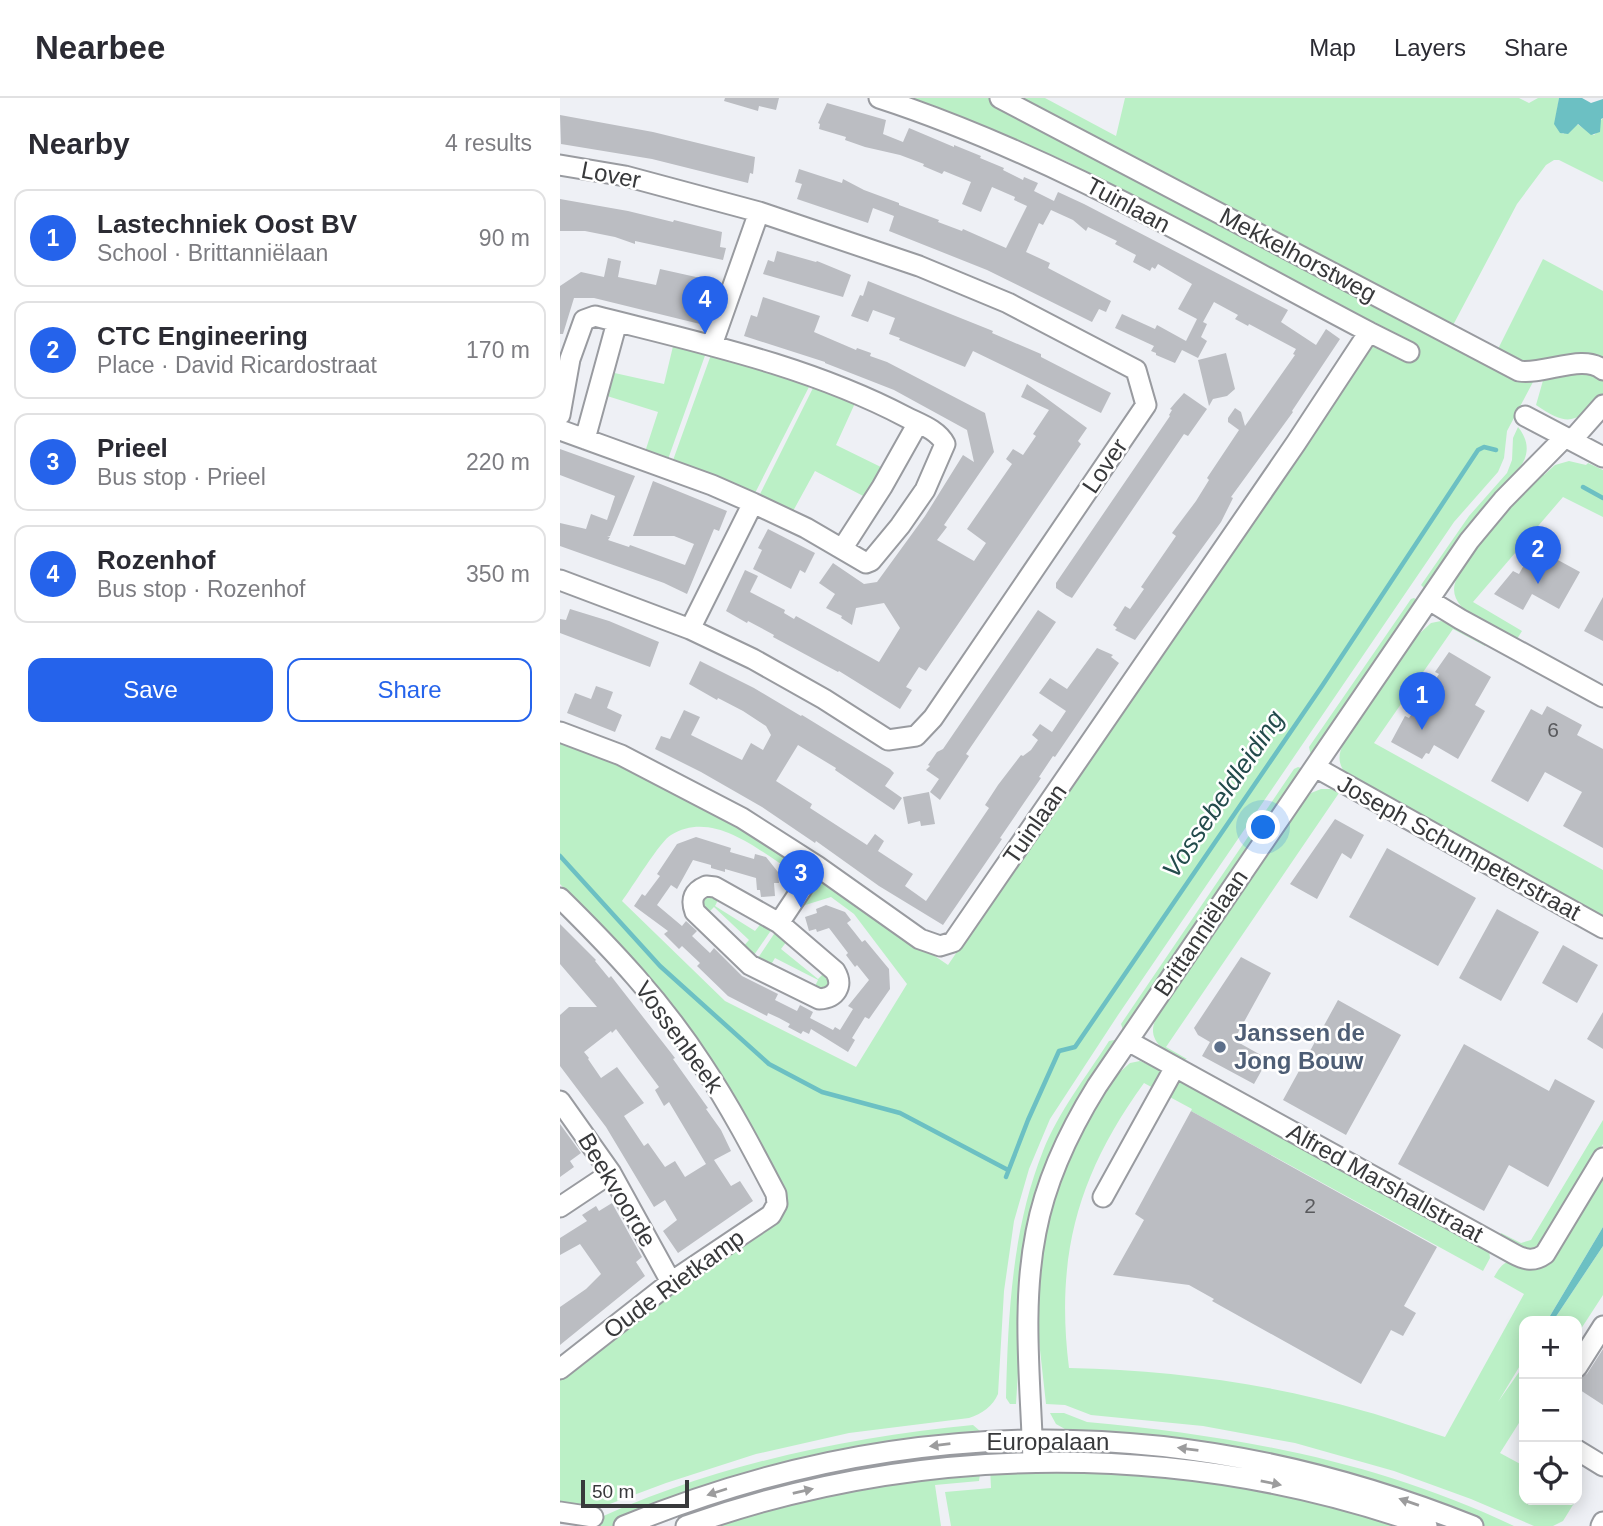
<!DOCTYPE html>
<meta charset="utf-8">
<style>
:root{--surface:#fff;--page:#f2f2f3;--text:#2b2b33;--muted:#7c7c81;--line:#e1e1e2;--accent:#2563eb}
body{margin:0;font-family:Helvetica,sans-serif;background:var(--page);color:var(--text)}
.controls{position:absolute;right:21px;bottom:21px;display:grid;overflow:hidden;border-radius:14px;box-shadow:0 4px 18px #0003}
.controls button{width:63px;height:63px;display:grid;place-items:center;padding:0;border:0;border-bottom:2px solid var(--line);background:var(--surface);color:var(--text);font:35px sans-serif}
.scale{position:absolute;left:21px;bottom:18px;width:108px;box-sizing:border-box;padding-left:7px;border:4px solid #38393b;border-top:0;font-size:19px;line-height:24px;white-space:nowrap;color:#38393b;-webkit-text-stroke:5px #fff;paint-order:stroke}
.you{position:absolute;left:704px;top:730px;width:24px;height:24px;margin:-18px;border:5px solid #fff;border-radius:50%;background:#1a73e8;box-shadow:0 0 0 10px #1a73e833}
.badge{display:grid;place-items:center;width:46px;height:46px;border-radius:50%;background:var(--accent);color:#fff;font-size:23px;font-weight:700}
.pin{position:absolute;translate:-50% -58px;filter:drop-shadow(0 2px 4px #0008)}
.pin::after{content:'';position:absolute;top:37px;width:24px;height:21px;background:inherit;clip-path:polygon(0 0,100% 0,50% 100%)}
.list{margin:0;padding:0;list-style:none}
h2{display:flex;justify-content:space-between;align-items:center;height:91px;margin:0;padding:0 28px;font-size:30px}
h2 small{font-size:23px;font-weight:400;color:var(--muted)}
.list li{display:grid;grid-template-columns:46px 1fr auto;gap:21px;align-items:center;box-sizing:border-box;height:98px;margin:0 14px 14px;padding:0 14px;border:2px solid var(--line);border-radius:14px}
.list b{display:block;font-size:26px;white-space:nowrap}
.list p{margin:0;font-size:23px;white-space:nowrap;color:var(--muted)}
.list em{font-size:23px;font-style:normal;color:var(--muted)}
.actions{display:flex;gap:14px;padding:21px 28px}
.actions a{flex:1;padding:16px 0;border:2px solid var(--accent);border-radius:14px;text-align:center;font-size:24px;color:var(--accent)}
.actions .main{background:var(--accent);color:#fff}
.icon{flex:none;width:38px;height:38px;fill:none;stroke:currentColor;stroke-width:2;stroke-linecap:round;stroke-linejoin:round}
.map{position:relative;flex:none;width:1043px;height:1428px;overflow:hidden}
header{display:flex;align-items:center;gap:42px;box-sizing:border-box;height:98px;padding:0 35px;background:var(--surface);border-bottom:2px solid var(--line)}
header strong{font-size:33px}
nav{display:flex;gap:38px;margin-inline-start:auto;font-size:24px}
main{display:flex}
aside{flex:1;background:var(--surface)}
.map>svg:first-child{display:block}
</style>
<header>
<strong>Nearbee</strong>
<nav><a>Map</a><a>Layers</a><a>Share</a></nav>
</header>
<main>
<aside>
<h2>Nearby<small>4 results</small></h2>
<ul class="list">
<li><span class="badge">1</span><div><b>Lastechniek Oost BV</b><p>School · Brittanniëlaan</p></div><em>90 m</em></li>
<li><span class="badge">2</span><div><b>CTC Engineering</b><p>Place · David Ricardostraat</p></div><em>170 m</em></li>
<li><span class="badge">3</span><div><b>Prieel</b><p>Bus stop · Prieel</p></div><em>220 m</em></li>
<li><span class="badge">4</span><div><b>Rozenhof</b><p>Bus stop · Rozenhof</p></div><em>350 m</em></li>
</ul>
<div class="actions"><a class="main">Save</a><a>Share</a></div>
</aside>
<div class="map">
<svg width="1043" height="1428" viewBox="0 0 1043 1428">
<rect width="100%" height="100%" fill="#eef0f5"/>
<path fill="#bbf0c6" d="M 346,0 L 431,0 L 973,284 L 947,333 L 944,360 L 938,374 L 894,424 L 558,917 L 490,1021 L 469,1071 L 454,1123 L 444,1193 L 438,1296 C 433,1308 422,1316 409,1320 L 289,1335 L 196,1356 L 106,1385 L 39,1410 L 0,1407 L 0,1279 L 218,1115 L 81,871 L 0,786 L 0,643 L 55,664 L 173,723 L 244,771 L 229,796 L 226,796 L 224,768 C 192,747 150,713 111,737 C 101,742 71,791 62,803 L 165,903 L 296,969 L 347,886 L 294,816 L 271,799 L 242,808 L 258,783 L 261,781 L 272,788 L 388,867 L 804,258 L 808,228 L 510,65 L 385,12 Z
M 448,0 L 485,0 L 556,38 L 565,0 L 959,0 L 969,5 L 978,0 L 999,0 L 995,26 L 1003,36 L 1017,26 L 1034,37 L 1040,31 L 1040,23 L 1043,20 L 1043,84 L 999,62 L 994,62 L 986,67 L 957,106 L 891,231 Z
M 983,161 L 1043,193 L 1043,264 L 971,269 L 937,253 Z
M 114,244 L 147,252 L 107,364 L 85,354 L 98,314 L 44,297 L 50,274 L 104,286 Z
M 152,254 L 251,285 L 193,399 L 112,365 Z
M 1011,273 L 1043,276 L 1043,301 C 1013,325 1009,329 976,307 L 984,279 Z
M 255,286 L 296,303 L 276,347 L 327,372 L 309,401 L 255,373 L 232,415 L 198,400 Z
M 958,329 C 971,345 969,361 955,375 L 957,377 L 866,492 L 861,487 L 909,418 L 947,375 L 952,362 L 953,340 Z
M 1009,363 L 1026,367 L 1028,365 L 1043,372 L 1043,419 L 1003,399 L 913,504 L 962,533 L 957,541 C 934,529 881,512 897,480 L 894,478 L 927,432 L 982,375 L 984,377 L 995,367 Z
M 854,500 L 859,503 L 752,659 L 751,658 L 749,649 L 851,501 Z
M 881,523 L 924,542 L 926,546 L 925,548 L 893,531 L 814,645 L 1043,772 L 1043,822 L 788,678 C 778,668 777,657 784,645 L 782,644 L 856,534 L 859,536 L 871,525 Z
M 738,669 L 744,671 L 565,933 L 563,932 L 561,926 L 734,671 Z
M 761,691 L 771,691 L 779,695 L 606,949 L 627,961 L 618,963 C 602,951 585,940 597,919 L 595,917 L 743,701 L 745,702 L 751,695 Z
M 145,796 L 160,798 L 155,808 L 195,833 L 202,824 L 212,831 L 192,860 L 182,850 L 189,842 L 154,809 L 147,816 L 141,810 L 140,801 Z
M 216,833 L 227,843 L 221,851 L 258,881 L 265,874 L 269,877 L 270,892 L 253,892 L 258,882 L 215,860 L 209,870 L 196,863 Z
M 554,942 L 557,945 L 506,1025 L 460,1243 L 456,1306 L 450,1306 L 446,1300 C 448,1217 452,1131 483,1053 C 499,1013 526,979 549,943 Z
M 580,963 L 594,969 L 596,966 L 602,973 L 595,991 L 584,985 C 518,1076 495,1158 509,1270 C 608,1272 708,1285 804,1313 C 831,1320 858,1331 885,1339 L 964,1196 L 934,1179 C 948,1154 950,1167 972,1172 L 987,1166 L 1043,1072 L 1043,1129 L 987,1223 L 964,1223 L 964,1261 L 938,1304 L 964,1267 L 964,1317 L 940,1355 L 964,1368 L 964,1402 L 1016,1402 L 1003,1423 L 993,1428 L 974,1428 L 911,1401 L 834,1373 L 735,1345 L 643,1328 L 531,1317 L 505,1307 L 486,1306 L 477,1225 L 478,1178 L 490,1108 L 517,1038 L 557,973 L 560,974 L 570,965 Z
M 617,982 L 929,1153 L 930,1160 L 923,1173 L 631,1013 L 632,1011 L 606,997 Z
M 1043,1022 L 1043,1046 L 984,1144 C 968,1155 957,1150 941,1142 L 941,1135 L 961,1145 L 971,1142 Z
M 1043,1148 L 1043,1197 L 1017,1237 L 1017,1223 L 993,1223 Z
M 490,1315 L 504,1315 L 527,1324 C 678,1338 816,1363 954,1428 L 924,1428 L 866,1405 L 512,1335 L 496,1326 Z
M 413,1327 L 420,1333 L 420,1338 L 81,1416 L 54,1428 L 22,1428 C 145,1369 279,1340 413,1327 Z
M 430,1369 L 643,1378 L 854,1428 L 391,1428 L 385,1394 L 431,1390 Z
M 421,1370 L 419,1383 L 375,1387 L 381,1428 L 138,1428 L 226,1401 Z"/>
<path fill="#6cc0c3" d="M 999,0 L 1022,0 L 1031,5 L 1043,1 L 1043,20 L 1041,21 L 1040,34 L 1031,37 L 1018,26 L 1008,36 L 1000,35 L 994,26 Z
M 1043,1129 L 1043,1148 L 993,1223 L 987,1223 Z"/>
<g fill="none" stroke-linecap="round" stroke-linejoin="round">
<path stroke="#6cc0c3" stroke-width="4.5" d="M 1023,389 L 1043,400
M 0,758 L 100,868 L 209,966 L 262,994 L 340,1015 L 448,1072
M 446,1079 L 468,1022 L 499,953 L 515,949 L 762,588 L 918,352 L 924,349 L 936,352"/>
</g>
<path fill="#bbbdc2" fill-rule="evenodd" d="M 165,0 L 219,0 L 216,12 L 199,8 L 198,13 L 164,3 Z
M 267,5 L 326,22 L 323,36 L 343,44 L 349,30 L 394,49 L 394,47 L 421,58 L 420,60 L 444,70 L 443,72 L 463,82 L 464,79 L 478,85 L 474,93 L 494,103 L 498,94 L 524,106 L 728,212 L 721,224 L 756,247 L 766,231 L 780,241 L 732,313 L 733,314 L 671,399 L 673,400 L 661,424 L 575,542 L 555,532 L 557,530 L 553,527 L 565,508 L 570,511 L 584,491 L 581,489 L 616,438 L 612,435 L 636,403 L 649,382 L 647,380 L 679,332 L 668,324 L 668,320 L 675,310 L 681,314 L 685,328 L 735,257 L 733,256 L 736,251 L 689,226 L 688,228 L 675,221 L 678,217 L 654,204 L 643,224 L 647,226 L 641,239 L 647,243 L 638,260 L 622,252 L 615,265 L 596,257 L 596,255 L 591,253 L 594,248 L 555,230 L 562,216 L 595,231 L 597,227 L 626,243 L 637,221 L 618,211 L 632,186 L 598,166 L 595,171 L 592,169 L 590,173 L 573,164 L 576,157 L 555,146 L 557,143 L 528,129 L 526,133 L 513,122 L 491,112 L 483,127 L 479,125 L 466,154 L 490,165 L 488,170 L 551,203 L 546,214 L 539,211 L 532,224 L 427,172 L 329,133 L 334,118 L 313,110 L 308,125 L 237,101 L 242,86 L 235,84 L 239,71 L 282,85 L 283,81 L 304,92 L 339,105 L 339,107 L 379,122 L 378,124 L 402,133 L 403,131 L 446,150 L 467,108 L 454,102 L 455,99 L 432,89 L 421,114 L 402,106 L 411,84 L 384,73 L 382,76 L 363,68 L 364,66 L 340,57 L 305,49 L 285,42 L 286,39 L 259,31 L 260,26 L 258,25 Z
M 0,17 L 93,34 L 195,59 L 193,76 L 190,75 L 188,85 L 92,61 L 1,46 Z
M 0,101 L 68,113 L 113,124 L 114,122 L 162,134 L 160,149 L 166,150 L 163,162 L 75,143 L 75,146 L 55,139 L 25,133 L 0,133 Z
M 217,153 L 256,164 L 257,163 L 291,177 L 283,199 L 203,176 L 208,162 L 214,164 Z
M 48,160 L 61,163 L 58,179 L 96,187 L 100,171 L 145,181 L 140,203 L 145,205 L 140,226 L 34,200 L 14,200 L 3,236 L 0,236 L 0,188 L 21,174 L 44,179 Z
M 308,183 L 433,233 L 432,235 L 481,256 L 481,259 L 551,295 L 541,315 L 413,253 L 405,269 L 339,242 L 340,240 L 329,236 L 335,220 L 313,212 L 308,224 L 291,218 L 300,197 L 303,198 Z
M 203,199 L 260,218 L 254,234 L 296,252 L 297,250 L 311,255 L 310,258 L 327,264 L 425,315 L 434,354 L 384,427 L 387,429 L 377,442 L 414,463 L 426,445 L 407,431 L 452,366 L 446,361 L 453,351 L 463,357 L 476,338 L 473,336 L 489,312 L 461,299 L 467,286 L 527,330 L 518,343 L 521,346 L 366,573 L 359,569 L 346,589 L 352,592 L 340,611 L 279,573 L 278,574 L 213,539 L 214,537 L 188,523 L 187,525 L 166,513 L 185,472 L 198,478 L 190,494 L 225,512 L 224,515 L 234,521 L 236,518 L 319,564 L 340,530 L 324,505 L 296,510 L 292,527 L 281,520 L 282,518 L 266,510 L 275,496 L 259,485 L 273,465 L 304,486 L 317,484 L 365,418 L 403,357 L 414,364 L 407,332 L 334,292 L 265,265 L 265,264 L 184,238 L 191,217 L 197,219 Z
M 666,255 L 675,291 L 667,298 L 653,301 L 649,308 L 638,262 Z
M 624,295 L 647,311 L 628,338 L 624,336 L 512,500 L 506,497 L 496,490 L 496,485 L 610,318 L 609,317 L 612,312 L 610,311 L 615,305 Z
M 0,351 L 75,378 L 50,438 L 47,438 L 50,439 L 48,442 L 69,449 L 70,447 L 125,467 L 134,446 L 114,438 L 73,438 L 93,383 L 167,413 L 159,433 L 154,431 L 127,496 L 104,485 L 0,448 L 0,425 L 26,431 L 31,416 L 47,422 L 55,398 L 0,377 Z
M 208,431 L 255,455 L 245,475 L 240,472 L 231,491 L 193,471 L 202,452 L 198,450 Z
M 974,449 L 1020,474 L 999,511 L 972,496 L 963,512 L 934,496 L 953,473 L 959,476 Z
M 1043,499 L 1043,543 L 1024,533 Z
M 10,511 L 49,523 L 99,544 L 90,569 L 0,535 L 0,521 L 6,522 Z
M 478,512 L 496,524 L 406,656 L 409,658 L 380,702 L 370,694 L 379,681 L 366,672 L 370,668 L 368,667 L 377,654 L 383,651 Z
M 537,550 L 553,557 L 551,559 L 559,565 L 495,659 L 493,658 L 479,679 L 481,680 L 440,740 L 442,741 L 383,827 L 319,788 L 256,743 L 255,745 L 202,709 L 141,674 L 95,651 L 101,638 L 110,641 L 124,612 L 140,619 L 131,637 L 182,662 L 191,645 L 203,652 L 211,637 L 206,628 L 183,613 L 158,600 L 157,602 L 129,586 L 140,563 L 194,590 L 241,618 L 242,617 L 330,671 L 334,675 L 325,688 L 342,700 L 334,712 L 275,672 L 276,670 L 238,647 L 216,683 L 252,706 L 250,710 L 307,747 L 315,736 L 324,743 L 318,753 L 353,776 L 345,788 L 366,803 L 429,710 L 425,707 L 438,687 L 461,657 L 463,658 L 471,652 L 478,642 L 472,637 L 480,626 L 492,634 L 506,613 L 479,595 L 490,580 L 507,591 Z
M 889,554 L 931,579 L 915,607 L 925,613 L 898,661 L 874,647 L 869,656 L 866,655 L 862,661 L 831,644 L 845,618 L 849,620 L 879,576 L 875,574 Z
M 36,588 L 53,594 L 47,610 L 62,617 L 55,634 L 7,615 L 15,595 L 31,601 Z
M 987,608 L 1022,627 L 1017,637 L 1043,651 L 1043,750 L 1003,728 L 1022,694 L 985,674 L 968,704 L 931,683 L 971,611 L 982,617 Z
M 369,694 L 375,726 L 361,728 L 360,723 L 348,726 L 343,699 Z
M 775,721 L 804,737 L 791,761 L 782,755 L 757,801 L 730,786 Z
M 136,739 L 171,750 L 170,754 L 194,761 L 195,756 L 206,759 L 218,774 L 219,785 L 214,785 L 215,798 L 201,799 L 200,792 L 197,792 L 196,780 L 165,771 L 165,774 L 151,770 L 151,767 L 133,762 L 117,791 L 111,787 L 97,807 L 122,828 L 126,823 L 137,833 L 132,838 L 150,855 L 154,850 L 182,878 L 218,896 L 215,902 L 237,913 L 240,907 L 253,914 L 250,920 L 273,932 L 275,929 L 280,932 L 293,911 L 288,908 L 309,882 L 297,867 L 295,869 L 286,857 L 288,855 L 269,830 L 257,834 L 256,831 L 249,833 L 245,819 L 257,815 L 256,811 L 266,807 L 285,814 L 291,822 L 287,825 L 295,835 L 302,844 L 305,842 L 329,871 L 330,891 L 309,921 L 305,919 L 292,940 L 295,942 L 288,954 L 251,931 L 249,936 L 243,933 L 241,936 L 228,929 L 230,926 L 219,920 L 208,915 L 207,918 L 168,898 L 137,868 L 140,865 L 122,848 L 119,851 L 104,836 L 108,833 L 74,808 L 82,796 L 85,798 L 100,778 L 97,776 L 117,746 Z
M 827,750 L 916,800 L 878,868 L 789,819 Z
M 937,811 L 979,834 L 941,903 L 899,880 Z
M 0,826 L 36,862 L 35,863 L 49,880 L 51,878 L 115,960 L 113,961 L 148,1010 L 146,1011 L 161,1032 L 171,1053 L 154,1062 L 171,1088 L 180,1083 L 193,1103 L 118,1155 L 103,1133 L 117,1122 L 105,1102 L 94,1109 L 46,1029 L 0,968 L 0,917 L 9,909 L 37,909 L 0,866 ZM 56,931 L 99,989 L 95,992 L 104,1008 L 109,1004 L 146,1066 L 125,1079 L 115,1063 L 105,1069 L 88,1045 L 84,1048 L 64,1018 L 84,1005 L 57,969 L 41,980 L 28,961 L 29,960 L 24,954 L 51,933 L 52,935 Z
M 1003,847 L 1038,867 L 1017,905 L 982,885 Z
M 681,859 L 711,875 L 674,942 L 708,961 L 694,986 L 642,958 L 650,944 L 638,937 L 634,930 Z
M 778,902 L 841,937 L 786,1037 L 723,1002 Z
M 1043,914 L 1043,951 L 1027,941 Z
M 904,946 L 989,993 L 995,981 L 1035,1003 L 988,1089 L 949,1067 L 924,1113 L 838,1066 Z
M 631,1013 L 877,1149 L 844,1208 L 856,1215 L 843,1238 L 831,1232 L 801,1286 L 652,1203 L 654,1201 L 629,1187 L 553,1177 L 584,1122 L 575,1116 Z
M 0,1026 L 21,1055 L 10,1063 L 14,1069 L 0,1079 Z
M 52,1105 L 82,1159 L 76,1164 L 85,1178 L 0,1247 L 0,1209 L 26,1191 L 41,1176 L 20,1146 L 0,1157 L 0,1140 L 27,1123 L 22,1117 L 36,1108 L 39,1113 Z
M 1043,1251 L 1043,1307 L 1017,1290 L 1017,1281 L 1027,1276 Z"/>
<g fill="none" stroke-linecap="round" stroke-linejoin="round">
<defs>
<path id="minor" d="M 440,0 L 959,273 C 984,277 1024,255 1043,272
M 0,67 L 65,78 L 199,114 L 359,168 L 448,205 L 576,272 L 586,307 L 373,620 L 356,638 L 328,642 L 264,601 L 193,561 L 130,531 L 0,482
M 809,234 L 849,254
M 152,247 L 199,114
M 0,317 L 10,261 L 24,222 L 35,218 C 141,245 249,268 346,319 C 360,326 378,332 385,346 L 365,392 L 340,428 L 311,463 L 306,465 L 246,430 L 193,405 L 152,387 L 0,332
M 965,318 L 1043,359
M 25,341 L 57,224
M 1012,342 L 1043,307
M 282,451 L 322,389 L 358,325
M 869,502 L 900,521 L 1043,599
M 130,531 L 193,405
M 0,634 L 61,657 L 182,720 L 257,768 L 360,841 L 380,848 L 393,844 L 736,345 L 809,234 C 649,150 491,56 319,0
M 755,669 L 1043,830
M 146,788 L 155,789 L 219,825 L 275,873 C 284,888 276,900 259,901 L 190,867 L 135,814 C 130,801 134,793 146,788 Z
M 0,800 C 52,851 102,904 142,966 C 170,1008 193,1052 216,1096 L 217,1106 L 211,1117 L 111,1184 L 0,1271
M 219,825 L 257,768
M 568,943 L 954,1156 C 965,1162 974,1164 985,1156 L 1043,1060
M 0,1003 L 51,1075 L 111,1184
M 543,1099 L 615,969
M 0,1109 L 51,1075
M 1017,1269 L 1043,1228
M 1017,1352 L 1043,1368
M 473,1364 C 471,1288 461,1209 476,1134 C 486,1081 509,1033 537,988 L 909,443 L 943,402 L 1005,339
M 0,1414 L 33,1419
M 64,1428 C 346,1312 630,1315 913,1428
M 126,1428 C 364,1343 629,1343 867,1428
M 1041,1428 L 1043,1424"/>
</defs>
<use href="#minor" stroke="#999ba0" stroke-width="23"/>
<use href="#minor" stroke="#fff" stroke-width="19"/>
</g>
<defs><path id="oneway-solid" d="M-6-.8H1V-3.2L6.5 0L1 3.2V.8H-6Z" transform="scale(1.75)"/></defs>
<g fill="#9c9c9d">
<use href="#oneway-solid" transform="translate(380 1347) rotate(173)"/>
<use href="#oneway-solid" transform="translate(628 1351) rotate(-173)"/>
<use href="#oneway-solid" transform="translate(711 1385) rotate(11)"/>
<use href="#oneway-solid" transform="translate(243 1393) rotate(-13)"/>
<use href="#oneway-solid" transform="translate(157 1394) rotate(162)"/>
<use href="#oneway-solid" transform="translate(849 1404) rotate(-161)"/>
</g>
<circle fill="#5c6f8a" stroke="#fff" stroke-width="2.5" cx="660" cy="949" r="7"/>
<g text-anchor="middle" stroke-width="5" stroke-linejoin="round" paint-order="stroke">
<g font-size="21" fill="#595a5d">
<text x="993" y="639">6</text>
<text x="750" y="1115">2</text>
</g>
<g font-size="24" fill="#38393b" stroke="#fff">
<text transform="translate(51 77) rotate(11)" y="8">Lover</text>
<text transform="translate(568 107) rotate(28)" y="8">Tuinlaan</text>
<text transform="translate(738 157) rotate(28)" y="8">Mekkelhorstweg</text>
<text transform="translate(545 368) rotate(-56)" y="8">Lover</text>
<text transform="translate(475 726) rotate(-55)" y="8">Tuinlaan</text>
<text transform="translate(899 750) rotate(29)" y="8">Joseph Schumpeterstraat</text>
<text transform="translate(641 835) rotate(-56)" y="8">Brittanniëlaan</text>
<text transform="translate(119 939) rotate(54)" y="8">Vossenbeek</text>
<text transform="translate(825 1085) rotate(29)" y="8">Alfred Marshallstraat</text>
<text transform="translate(57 1092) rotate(59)" y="8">Beekvoorde</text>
<text transform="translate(114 1186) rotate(-36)" y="8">Oude Rietkamp</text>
<text x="488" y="1352">Europalaan</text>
</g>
<g font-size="24" font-weight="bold" fill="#4e5e75" stroke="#fff" text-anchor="start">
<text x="674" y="943">Janssen de<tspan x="674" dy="28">Jong Bouw</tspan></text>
</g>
<g font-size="26" font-style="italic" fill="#234b4c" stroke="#fff">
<text transform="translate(663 696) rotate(-56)" y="9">Vossebeldleiding</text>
</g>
</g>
</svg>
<div class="controls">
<button>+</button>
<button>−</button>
<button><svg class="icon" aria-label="locate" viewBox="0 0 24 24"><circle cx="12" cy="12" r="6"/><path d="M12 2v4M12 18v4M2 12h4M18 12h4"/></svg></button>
</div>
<div class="scale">50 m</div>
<div class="you"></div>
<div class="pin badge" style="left:862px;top:632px">1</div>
<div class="pin badge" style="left:978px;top:486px">2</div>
<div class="pin badge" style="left:241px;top:810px">3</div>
<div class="pin badge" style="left:145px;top:236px">4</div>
</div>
</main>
